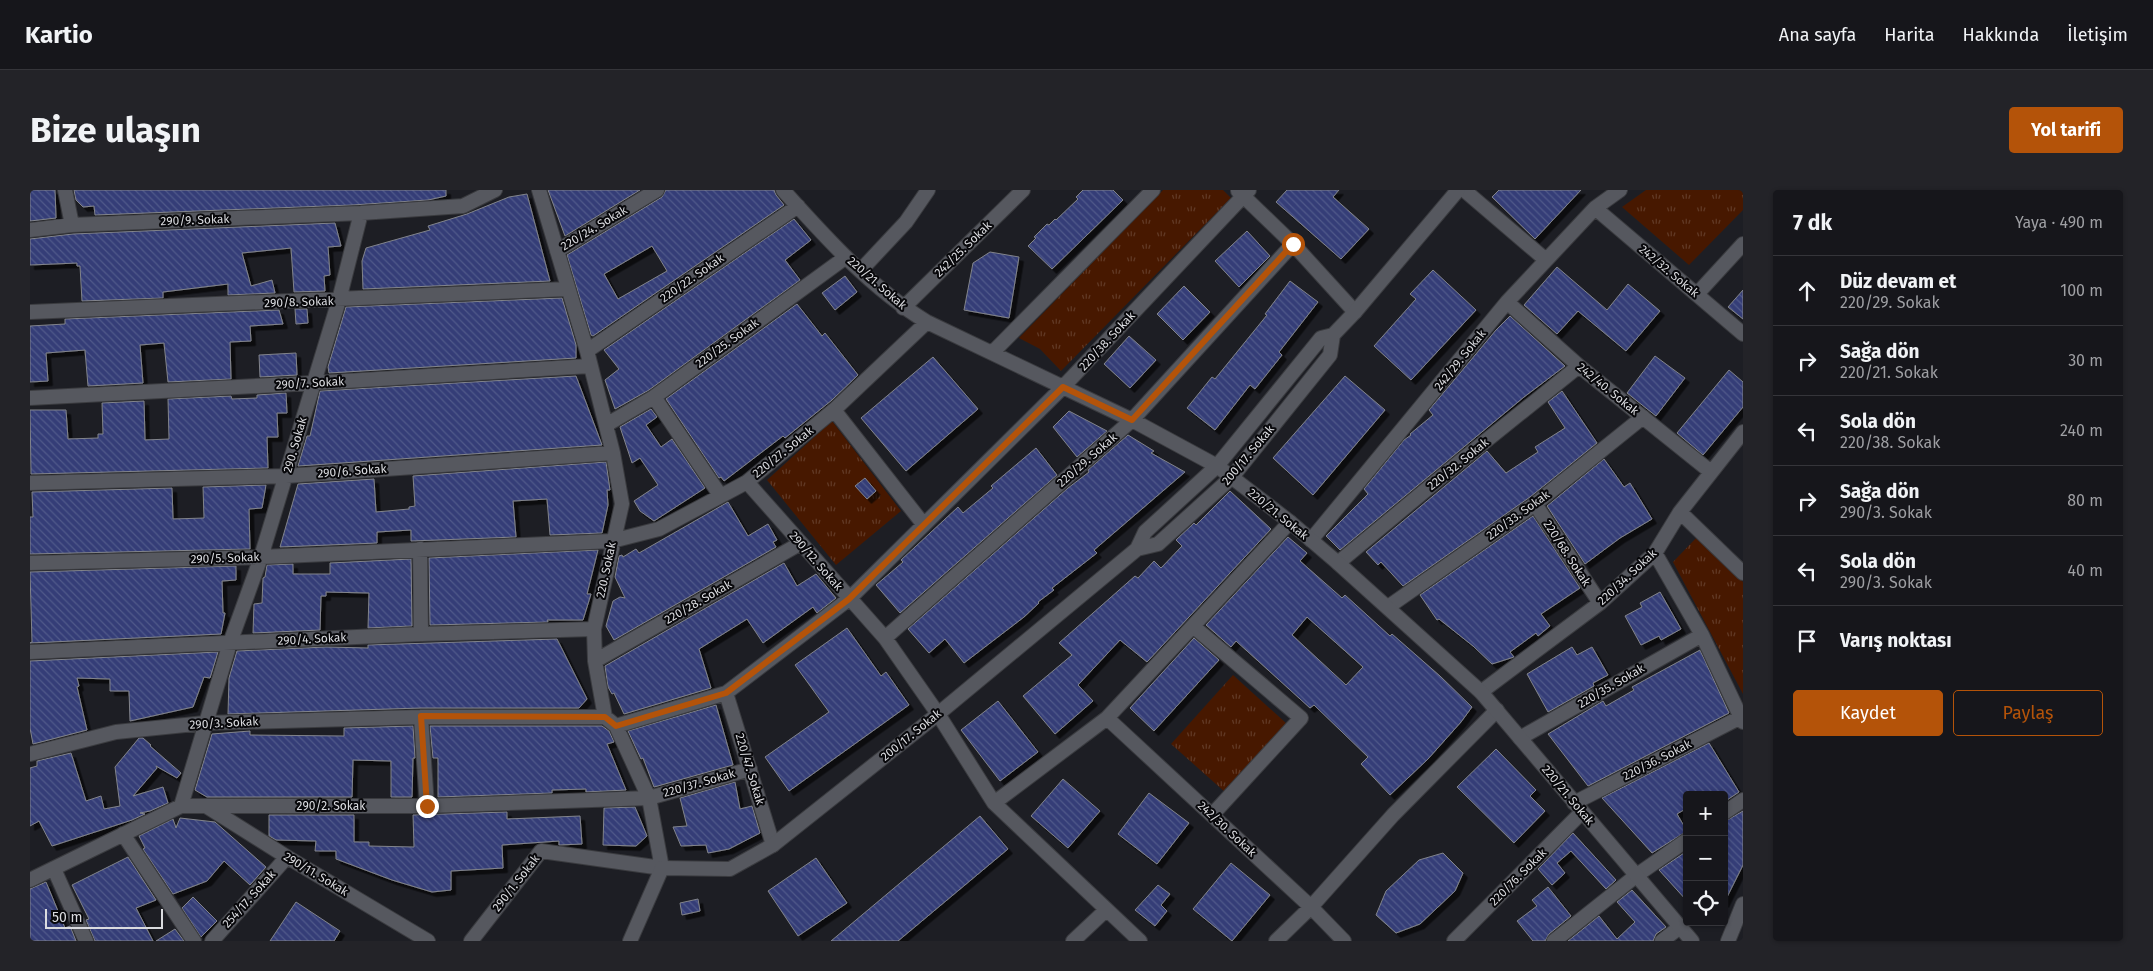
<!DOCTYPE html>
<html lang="tr">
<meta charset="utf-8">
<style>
:root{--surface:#16161b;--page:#232328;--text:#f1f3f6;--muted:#9e9fa3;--line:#35353a;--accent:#b45309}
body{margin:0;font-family:"Fira Sans",sans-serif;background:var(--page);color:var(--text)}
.controls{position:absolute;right:15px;bottom:15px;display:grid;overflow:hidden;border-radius:5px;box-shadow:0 1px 4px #0004}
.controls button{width:45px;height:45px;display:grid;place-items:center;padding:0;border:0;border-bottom:1px solid var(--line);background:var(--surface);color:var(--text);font:25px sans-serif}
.scale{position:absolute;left:15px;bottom:12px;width:118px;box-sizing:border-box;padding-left:5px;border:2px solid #dadbdf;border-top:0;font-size:14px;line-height:18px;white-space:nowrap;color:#dadbdf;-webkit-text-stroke:4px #08080b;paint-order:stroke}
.stop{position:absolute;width:15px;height:15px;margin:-11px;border:4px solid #b45309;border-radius:50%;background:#fff}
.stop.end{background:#b45309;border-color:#fff;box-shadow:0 1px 5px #0008}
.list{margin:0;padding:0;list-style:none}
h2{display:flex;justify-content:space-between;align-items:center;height:65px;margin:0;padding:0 20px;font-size:21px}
h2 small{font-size:16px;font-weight:400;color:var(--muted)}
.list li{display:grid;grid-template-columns:32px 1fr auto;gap:15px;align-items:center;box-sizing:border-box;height:70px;padding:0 20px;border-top:1px solid var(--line)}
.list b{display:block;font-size:19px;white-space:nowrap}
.list p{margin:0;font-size:16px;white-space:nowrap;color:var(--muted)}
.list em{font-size:16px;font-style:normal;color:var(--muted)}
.actions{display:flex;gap:10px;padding:15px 20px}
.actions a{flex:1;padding:11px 0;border:1px solid var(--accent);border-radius:5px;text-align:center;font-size:18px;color:var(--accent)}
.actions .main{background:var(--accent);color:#fff}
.icon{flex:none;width:28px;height:28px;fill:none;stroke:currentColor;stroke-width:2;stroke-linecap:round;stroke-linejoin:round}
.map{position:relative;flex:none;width:1713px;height:751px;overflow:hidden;border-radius:5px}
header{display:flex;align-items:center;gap:30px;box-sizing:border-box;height:70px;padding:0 25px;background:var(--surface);border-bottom:1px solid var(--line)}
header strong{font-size:24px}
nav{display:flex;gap:28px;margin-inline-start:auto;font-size:18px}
.intro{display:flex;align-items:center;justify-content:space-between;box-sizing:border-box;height:120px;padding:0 30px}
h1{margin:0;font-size:35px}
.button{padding:12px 22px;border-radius:5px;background:var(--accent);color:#fff;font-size:18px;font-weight:700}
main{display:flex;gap:30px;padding:0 30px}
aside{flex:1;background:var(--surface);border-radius:5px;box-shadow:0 1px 4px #0004}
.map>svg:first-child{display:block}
</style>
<header>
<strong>Kartio</strong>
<nav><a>Ana sayfa</a><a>Harita</a><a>Hakkında</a><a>İletişim</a></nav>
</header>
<div class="intro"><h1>Bize ulaşın</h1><a class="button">Yol tarifi</a></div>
<main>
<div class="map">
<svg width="1713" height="751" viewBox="0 0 1713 751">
<defs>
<pattern id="park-tufts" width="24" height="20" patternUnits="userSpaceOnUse" patternTransform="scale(1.25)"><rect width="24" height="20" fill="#471800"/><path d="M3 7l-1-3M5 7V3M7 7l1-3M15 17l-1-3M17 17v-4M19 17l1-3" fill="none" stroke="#613925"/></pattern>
<pattern id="building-back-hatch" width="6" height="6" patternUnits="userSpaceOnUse" patternTransform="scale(1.25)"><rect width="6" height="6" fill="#343e77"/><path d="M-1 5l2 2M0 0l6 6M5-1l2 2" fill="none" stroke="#51598a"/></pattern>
<filter id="shadow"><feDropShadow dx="4.5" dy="4.5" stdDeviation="0" flood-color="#0009"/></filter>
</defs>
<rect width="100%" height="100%" fill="#1d1e24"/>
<path fill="url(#park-tufts)" d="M 1133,0 L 1193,0 L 1201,8 L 1031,181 L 1010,159 L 989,148 Z
M 1616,0 L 1713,0 L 1713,20 L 1659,75 L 1592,17 Z
M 802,231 L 871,321 L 806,375 L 737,290 Z
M 1668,346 L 1713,392 L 1713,504 L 1643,372 Z
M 1203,485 L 1257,534 L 1196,603 L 1141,554 Z"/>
<path fill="url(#building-back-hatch)" stroke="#82848b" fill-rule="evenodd" filter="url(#shadow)" d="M 0,0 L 25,0 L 26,28 L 0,31 Z
M 44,0 L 416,0 L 416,6 L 398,10 L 322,15 L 65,25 L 64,16 L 53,17 L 46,10 Z
M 518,0 L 610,0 L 535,46 Z
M 636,0 L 744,0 L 746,5 L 754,15 L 563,146 L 561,145 L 537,65 L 632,7 ZM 622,56 L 637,81 L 588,109 L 574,84 Z
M 1053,0 L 1083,0 L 1093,10 L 1022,79 L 998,56 L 1006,48 L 1004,47 L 1017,34 L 1019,35 L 1025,29 L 1026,30 L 1048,9 L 1046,7 Z
M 1257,0 L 1309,0 L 1303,7 L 1339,39 L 1311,69 L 1246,12 Z
M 1469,0 L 1551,0 L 1505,49 L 1462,7 Z
M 497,4 L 520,91 L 333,99 L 332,71 L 336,58 L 400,40 L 398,36 L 437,24 L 479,7 Z
M 764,29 L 781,50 L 755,70 L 770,90 L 619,200 L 585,219 L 575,190 L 589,179 L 574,160 Z
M 305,33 L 311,56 L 298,57 L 300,85 L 294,86 L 295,101 L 264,102 L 261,58 L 212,63 L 221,96 L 242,90 L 245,103 L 198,105 L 198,94 L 133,102 L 133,108 L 52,111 L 50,76 L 47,76 L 47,73 L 0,75 L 0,49 L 43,44 Z
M 1217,41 L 1240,66 L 1209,97 L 1185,71 Z
M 960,62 L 989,67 L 979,128 L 934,120 L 943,73 Z
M 1527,77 L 1577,120 L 1598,94 L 1630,121 L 1596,161 L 1548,121 L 1527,144 L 1494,115 Z
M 1403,80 L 1446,120 L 1381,190 L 1344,156 L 1386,109 L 1380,104 Z
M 815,86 L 827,102 L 805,120 L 792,103 Z
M 1260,91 L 1288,112 L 1249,162 L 1252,165 L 1225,199 L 1220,195 L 1185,240 L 1157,218 L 1182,187 L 1185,189 L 1237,125 L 1235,124 Z
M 1154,96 L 1180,122 L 1153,150 L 1127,124 Z
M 1713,100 L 1713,129 L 1698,117 Z
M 532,108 L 546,155 L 546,168 L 299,183 L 298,177 L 316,117 Z
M 767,114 L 792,146 L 795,143 L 828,185 L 802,210 L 755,248 L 753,246 L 694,291 L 691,287 L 689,288 L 636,209 Z
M 265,119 L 277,119 L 278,133 L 266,134 Z
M 249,120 L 253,134 L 220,136 L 221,151 L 200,152 L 201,189 L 138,192 L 134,153 L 110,155 L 113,193 L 58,196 L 55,160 L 16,163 L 18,191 L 0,192 L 0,136 L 35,134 L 35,129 Z
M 1480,126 L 1535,176 L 1494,207 L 1310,360 L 1296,346 L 1338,304 L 1334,299 L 1374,250 L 1381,245 L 1380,244 L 1403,225 L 1399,220 L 1466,140 Z
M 1099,146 L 1126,170 L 1100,198 L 1074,174 Z
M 266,163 L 267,185 L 230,187 L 229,165 Z
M 1625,166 L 1655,188 L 1626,226 L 1597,203 Z
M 903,167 L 948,219 L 876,281 L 831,228 Z
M 1699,180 L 1713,192 L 1713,217 L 1673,265 L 1647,243 Z
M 546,186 L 572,255 L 268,276 L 277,246 L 280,246 L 290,201 Z
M 1315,186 L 1355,220 L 1283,305 L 1243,268 Z
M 1532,201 L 1567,253 L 1500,307 L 1373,396 L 1351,372 L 1348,375 L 1336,362 L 1457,261 L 1476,283 L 1508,262 L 1505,257 L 1535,238 L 1518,212 Z
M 256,203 L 257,223 L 247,223 L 248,247 L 237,247 L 238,278 L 1,284 L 0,220 L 36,220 L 38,249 L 68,248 L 68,244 L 73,244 L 72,213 L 114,211 L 115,250 L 139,249 L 138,209 L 201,206 L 202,209 L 227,208 L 227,205 Z
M 621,219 L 627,227 L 616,235 L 631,257 L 642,249 L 675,298 L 624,331 L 610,321 L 604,311 L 628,295 L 610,268 L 602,273 L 590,237 Z
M 1039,221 L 1077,241 L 1047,267 L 1023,237 Z
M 1098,245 L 1124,261 L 1121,263 L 1155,282 L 1064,360 L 1067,363 L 1022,398 L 1024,400 L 1008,412 L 1009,413 L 994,427 L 934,473 L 915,449 L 899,463 L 878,439 L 1038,298 L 1059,282 L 1058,280 Z
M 1006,258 L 1027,285 L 870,423 L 846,395 L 873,372 L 871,370 L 928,317 L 933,323 L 963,298 L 961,296 Z
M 1574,269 L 1594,297 L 1600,293 L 1622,329 L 1590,348 L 1555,374 L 1517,316 Z
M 576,272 L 580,300 L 577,300 L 578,315 L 572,343 L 520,345 L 517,309 L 483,311 L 486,347 L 381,351 L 381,340 L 347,342 L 347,353 L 250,357 L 268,294 L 344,289 L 346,322 L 379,319 L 379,317 L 385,316 L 383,286 Z
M 835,288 L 846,301 L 837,309 L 825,296 Z
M 236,295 L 232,318 L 219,319 L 220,359 L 0,364 L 0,327 L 3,327 L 2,302 L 142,298 L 143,329 L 174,328 L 173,297 Z
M 1200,301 L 1241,339 L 1117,472 L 1090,450 L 1048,495 L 1063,511 L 1025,544 L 993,506 L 1042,465 L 1029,453 L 1105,386 L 1108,388 L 1124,371 L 1131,378 L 1152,356 L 1146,350 L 1164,333 L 1166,335 Z
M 698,312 L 718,346 L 738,334 L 747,350 L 743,352 L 746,357 L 584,450 L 576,436 L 583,411 L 590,407 L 595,408 L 585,387 L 589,366 L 592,365 L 593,367 L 606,359 L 609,363 Z
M 1503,326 L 1550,398 L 1511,424 L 1520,436 L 1508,446 L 1506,443 L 1480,462 L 1484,467 L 1462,474 L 1443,456 L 1409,429 L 1407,430 L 1390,405 Z
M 1258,347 L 1277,363 L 1270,371 L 1312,408 L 1315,405 L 1360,446 L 1362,444 L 1410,486 L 1442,517 L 1431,532 L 1398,569 L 1360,605 L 1331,574 L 1338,567 L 1284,515 L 1280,518 L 1206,451 L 1201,457 L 1176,435 ZM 1277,427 L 1333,477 L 1316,495 L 1262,445 Z
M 568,360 L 557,404 L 561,404 L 553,430 L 517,430 L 518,432 L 400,435 L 399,368 Z
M 381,369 L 382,436 L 338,438 L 339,403 L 296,402 L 296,406 L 291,406 L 290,440 L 223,443 L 224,414 L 232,413 L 233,388 L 235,387 L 237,375 L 263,374 L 263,384 L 300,384 L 300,373 Z
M 754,373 L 767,396 L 786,384 L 806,408 L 787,423 L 783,417 L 733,453 L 717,429 L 669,459 L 681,498 L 594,524 L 584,503 L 582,504 L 578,497 L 575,476 Z
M 206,376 L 206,390 L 192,391 L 193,423 L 195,423 L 191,444 L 0,453 L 2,452 L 0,382 Z
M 1630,402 L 1651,439 L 1631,450 L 1629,446 L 1611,455 L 1595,426 L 1612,417 L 1610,413 Z
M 817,438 L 851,486 L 856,482 L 879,515 L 759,601 L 735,567 L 799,522 L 765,475 Z
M 1164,448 L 1189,470 L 1124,541 L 1100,518 Z
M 527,449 L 557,509 L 549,518 L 391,518 L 198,524 L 199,488 L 207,461 L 296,457 L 338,458 L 338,455 Z
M 1542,457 L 1547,465 L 1562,457 L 1578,485 L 1563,493 L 1564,496 L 1518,522 L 1497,484 Z
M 1670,460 L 1699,523 L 1558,596 L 1518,544 L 1573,511 L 1576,516 L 1604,500 L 1602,497 Z
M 188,462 L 180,488 L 174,487 L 163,517 L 100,531 L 99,501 L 80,501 L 80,489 L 47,488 L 49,496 L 47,497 L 57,540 L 3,554 L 0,538 L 0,471 Z
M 968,511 L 1008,562 L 970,591 L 931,540 Z
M 686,515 L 703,575 L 624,597 L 613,568 L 611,569 L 598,541 Z
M 383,536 L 385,568 L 383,568 L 382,607 L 361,607 L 361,571 L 323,570 L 322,607 L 177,607 L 165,600 L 182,544 L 220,541 L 220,545 L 314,546 L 314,538 Z
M 400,536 L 572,536 L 579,541 L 584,552 L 577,554 L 596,600 L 556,602 L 556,599 L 522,600 L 522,603 L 408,607 L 408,568 L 403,568 Z
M 109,548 L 113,548 L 121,555 L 120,556 L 151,583 L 147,588 L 126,576 L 127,578 L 103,606 L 133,597 L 138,613 L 120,621 L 110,623 L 115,624 L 102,630 L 22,656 L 9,631 L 0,636 L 0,578 L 7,576 L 7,571 L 41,563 L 56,611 L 71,606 L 74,619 L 90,616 L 85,577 Z
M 1679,553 L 1709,602 L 1694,612 L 1694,605 L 1657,605 L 1657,618 L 1647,624 L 1657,641 L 1622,663 L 1572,608 Z
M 1466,559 L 1506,600 L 1500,606 L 1515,621 L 1484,653 L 1427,597 Z
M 1033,589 L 1070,621 L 1038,658 L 1001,626 Z
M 705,592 L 710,619 L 722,616 L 730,643 L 699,659 L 678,663 L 676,655 L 651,656 L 643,637 L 657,636 L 650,608 Z
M 1119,603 L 1159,633 L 1127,674 L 1088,644 Z
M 605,617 L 617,646 L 606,656 L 573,655 L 574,618 Z
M 1713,621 L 1713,675 L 1694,713 L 1694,632 Z
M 477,622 L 477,629 L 550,626 L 552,654 L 529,655 L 529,651 L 472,655 L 473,678 L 421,681 L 421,700 L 402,702 L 362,690 L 306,669 L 306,661 L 285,661 L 286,651 L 246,650 L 239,646 L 239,625 L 324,625 L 324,652 L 339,652 L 339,656 L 384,657 L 383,625 Z
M 950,626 L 978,659 L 868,751 L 801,751 Z
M 150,628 L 185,632 L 236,677 L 220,695 L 194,671 L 177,691 L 143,704 L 113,659 L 115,658 L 109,646 L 143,629 L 146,638 Z
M 1543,643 L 1586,690 L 1576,699 L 1541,661 L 1527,673 L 1535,683 L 1522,695 L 1508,679 Z
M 1657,661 L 1657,711 L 1629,680 Z
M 1413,663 L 1433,683 L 1425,701 L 1390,734 L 1366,743 L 1346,725 L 1356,701 L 1389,670 Z
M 98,667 L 126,710 L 106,718 L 123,751 L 65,751 L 56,730 L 59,729 L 42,695 Z
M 786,668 L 817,713 L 768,746 L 738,701 Z
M 1201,673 L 1240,705 L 1202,751 L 1163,719 Z
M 16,692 L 35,738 L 40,736 L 46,751 L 0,751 L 0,699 Z
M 1128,695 L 1140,704 L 1131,715 L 1137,721 L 1125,736 L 1105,720 Z
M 1518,697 L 1541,726 L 1519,744 L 1515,751 L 1503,751 L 1487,731 L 1507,716 L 1502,710 Z
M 1602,700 L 1636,737 L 1626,744 L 1623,751 L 1538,751 L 1569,726 L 1587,749 L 1605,732 L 1587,712 Z
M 163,707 L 187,731 L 171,747 L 152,718 Z
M 668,709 L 670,721 L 652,725 L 650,713 Z
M 266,712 L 310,741 L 304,751 L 240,751 Z
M 145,739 L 154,751 L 126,751 Z"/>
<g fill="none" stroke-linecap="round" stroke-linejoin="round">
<defs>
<path id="minor" d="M 35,0 L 42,35
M 753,0 C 796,48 842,99 897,132 L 1102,230 L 1187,276
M 1434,0 L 1516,70
M 1208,1 L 1263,54 L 1325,122
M 1565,18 L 1713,144
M 0,40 L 42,35 L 331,23 L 433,16 L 465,0
M 527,61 L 627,0
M 831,80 L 876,32 L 898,0
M 1667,104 L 1713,54
M 1477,112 L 1549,176 L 1681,282
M 873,118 L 993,0
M 0,122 L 537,99
M 557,161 L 768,16
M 963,162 L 1123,0
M 624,207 L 690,305
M 0,208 L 283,193 L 560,176
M 804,220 L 894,335
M 576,235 L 624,207 L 816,67
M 717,292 L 855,448 L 908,524 L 964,613 L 1110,751
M 0,293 L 256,286 L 583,263
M 1505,314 L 1570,413
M 1650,322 L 1713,383
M 1281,350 L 1477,112 L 1565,18 L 1590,0
M 390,359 L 391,444
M 1625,363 L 1672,445 L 1713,532
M 0,373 L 231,367 L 582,351 L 629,339 L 717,292 L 804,220 L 897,132
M 1308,373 L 1427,274 L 1549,176
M 1358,417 L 1505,314 L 1613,227
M 1164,437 L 1271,528 L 1182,625
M 855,448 L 1102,230 L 1263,54
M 0,462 L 391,444 L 564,439
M 565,471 L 771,353
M 1451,502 L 1570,413 L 1625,363 L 1650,322 L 1713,242
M 696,503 L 743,655
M 391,527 L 397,616
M 1077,528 L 1281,717 L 1314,751
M 586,536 L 696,503 L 819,409 L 1033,197 L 1219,0
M 1490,548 L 1672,445
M 0,564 L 86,542 L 175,533 L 391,527 L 575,527
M 964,613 L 1077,528 L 1260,332
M 1544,613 L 1711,527
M 151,616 L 200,453 L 231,367 L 309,110 L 331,23
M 176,616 L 257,667 L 398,751
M 1694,623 L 1713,610
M 93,644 L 164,751
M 24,679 L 56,751
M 0,690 L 151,616 L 397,616 L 619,608 L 720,579
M 182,751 L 257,667
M 441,751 L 511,661 L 632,678 L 619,608 L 586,536 L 575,527 L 565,471 L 564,439 L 592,314 L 583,263 L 557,161 L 509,0
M 1043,751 L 1076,720
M 1246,751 L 1281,717 L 1363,625 L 1467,520
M 1424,751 L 1552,622
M 1524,751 L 1607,685 L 1657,650
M 1632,751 L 1650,737"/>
<path id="tertiary" d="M 1187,276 L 1260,332 L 1308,373 L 1451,502 L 1662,751
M 1107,359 L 1128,354 L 1202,287 L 1300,165 L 1303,145
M 600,751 L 632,678 L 700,679 L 743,655 L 908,524 L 1107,359 L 1115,342 L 1187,276 L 1291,148 L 1303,145 L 1325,122 L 1428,0
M 1698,751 L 1713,714"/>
</defs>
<use href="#minor" stroke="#3a3b3f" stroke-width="16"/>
<use href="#tertiary" stroke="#3a3b3f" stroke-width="16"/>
<use href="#minor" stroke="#56585f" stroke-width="14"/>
<use href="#tertiary" stroke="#56585f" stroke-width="14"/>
</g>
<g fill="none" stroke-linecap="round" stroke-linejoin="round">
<path stroke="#b45309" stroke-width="6" d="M 397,616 L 391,526 L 575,527 L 586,536 L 696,503 L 819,409 L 1033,197 L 1102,230 L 1263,54"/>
</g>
<g text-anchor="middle" stroke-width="4" stroke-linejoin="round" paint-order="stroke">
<g font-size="12" fill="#dadbdf" stroke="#08080b">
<text transform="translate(165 30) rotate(-2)" y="4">290/9. Sokak</text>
<text transform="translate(564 38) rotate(-31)" y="4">220/24. Sokak</text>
<text transform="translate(933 59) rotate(-44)" y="4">242/25. Sokak</text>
<text transform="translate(1639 81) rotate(40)" y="4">242/32. Sokak</text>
<text transform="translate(662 88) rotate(-35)" y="4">220/22. Sokak</text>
<text transform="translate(847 93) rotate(41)" y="4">220/21. Sokak</text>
<text transform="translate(269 112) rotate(-2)" y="4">290/8. Sokak</text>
<text transform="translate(1077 151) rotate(-47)" y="4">220/38. Sokak</text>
<text transform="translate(697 153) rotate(-36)" y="4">220/25. Sokak</text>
<text transform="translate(1430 170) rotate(-51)" y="4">242/29. Sokak</text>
<text transform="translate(280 193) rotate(-3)" y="4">290/7. Sokak</text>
<text transform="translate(1578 199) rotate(39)" y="4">242/40. Sokak</text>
<text transform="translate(265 255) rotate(-74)" y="4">290. Sokak</text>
<text transform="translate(753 262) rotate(-39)" y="4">220/27. Sokak</text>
<text transform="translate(1218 265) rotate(-50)" y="4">200/17. Sokak</text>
<text transform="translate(1057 270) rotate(-41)" y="4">220/29. Sokak</text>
<text transform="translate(1428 274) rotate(-39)" y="4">220/32. Sokak</text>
<text transform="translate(322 281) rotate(-4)" y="4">290/6. Sokak</text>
<text transform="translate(1248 324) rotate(39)" y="4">220/21. Sokak</text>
<text transform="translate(1488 325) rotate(-36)" y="4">220/33. Sokak</text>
<text transform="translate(1537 363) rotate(57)" y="4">220/68. Sokak</text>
<text transform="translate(195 368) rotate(-2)" y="4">290/5. Sokak</text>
<text transform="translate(786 371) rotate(49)" y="4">290/12. Sokak</text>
<text transform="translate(576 380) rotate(-78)" y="4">220. Sokak</text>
<text transform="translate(1597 387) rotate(-43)" y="4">220/34. Sokak</text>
<text transform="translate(668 412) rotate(-30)" y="4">220/28. Sokak</text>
<text transform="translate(282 449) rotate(-3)" y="4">290/4. Sokak</text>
<text transform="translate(1581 496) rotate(-30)" y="4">220/35. Sokak</text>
<text transform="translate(194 533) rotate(-3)" y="4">290/3. Sokak</text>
<text transform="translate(881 545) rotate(-39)" y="4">200/17. Sokak</text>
<text transform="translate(1627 570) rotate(-27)" y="4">220/36. Sokak</text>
<text transform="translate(720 579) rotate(73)" y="4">220/47. Sokak</text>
<text transform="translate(669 593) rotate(-16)" y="4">220/37. Sokak</text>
<text transform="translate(1538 605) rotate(50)" y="4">220/21. Sokak</text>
<text x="301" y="620">290/2. Sokak</text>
<text transform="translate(1197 639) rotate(43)" y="4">242/30. Sokak</text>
<text transform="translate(286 684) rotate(31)" y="4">290/11. Sokak</text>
<text transform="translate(1488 687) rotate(-45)" y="4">220/76. Sokak</text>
<text transform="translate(486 693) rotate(-52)" y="4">290/1. Sokak</text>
<text transform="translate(219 709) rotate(-48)" y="4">254/17. Sokak</text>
</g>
</g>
</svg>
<div class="controls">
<button>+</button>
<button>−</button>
<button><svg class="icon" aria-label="locate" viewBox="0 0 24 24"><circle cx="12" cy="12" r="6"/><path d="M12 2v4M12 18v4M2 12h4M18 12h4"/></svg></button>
</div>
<div class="scale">50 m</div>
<div class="stop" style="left:1263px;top:54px"></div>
<div class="stop end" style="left:397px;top:616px"></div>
</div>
<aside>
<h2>7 dk<small>Yaya · 490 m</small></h2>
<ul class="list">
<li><svg class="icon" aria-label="ahead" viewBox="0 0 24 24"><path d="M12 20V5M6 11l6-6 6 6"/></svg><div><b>Düz devam et</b><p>220/29. Sokak</p></div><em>100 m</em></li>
<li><svg class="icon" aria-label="right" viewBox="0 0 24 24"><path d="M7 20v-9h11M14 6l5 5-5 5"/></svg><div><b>Sağa dön</b><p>220/21. Sokak</p></div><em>30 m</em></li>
<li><svg class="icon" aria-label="left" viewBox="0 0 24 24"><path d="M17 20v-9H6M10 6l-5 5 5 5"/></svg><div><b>Sola dön</b><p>220/38. Sokak</p></div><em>240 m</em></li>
<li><svg class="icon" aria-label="right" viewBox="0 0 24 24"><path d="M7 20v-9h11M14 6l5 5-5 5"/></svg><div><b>Sağa dön</b><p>290/3. Sokak</p></div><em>80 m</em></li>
<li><svg class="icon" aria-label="left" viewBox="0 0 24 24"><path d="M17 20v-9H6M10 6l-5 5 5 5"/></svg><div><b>Sola dön</b><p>290/3. Sokak</p></div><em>40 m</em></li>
<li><svg class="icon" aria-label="arrive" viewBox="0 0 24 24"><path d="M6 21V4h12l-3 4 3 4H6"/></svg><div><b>Varış noktası</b></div></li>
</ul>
<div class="actions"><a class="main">Kaydet</a><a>Paylaş</a></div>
</aside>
</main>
